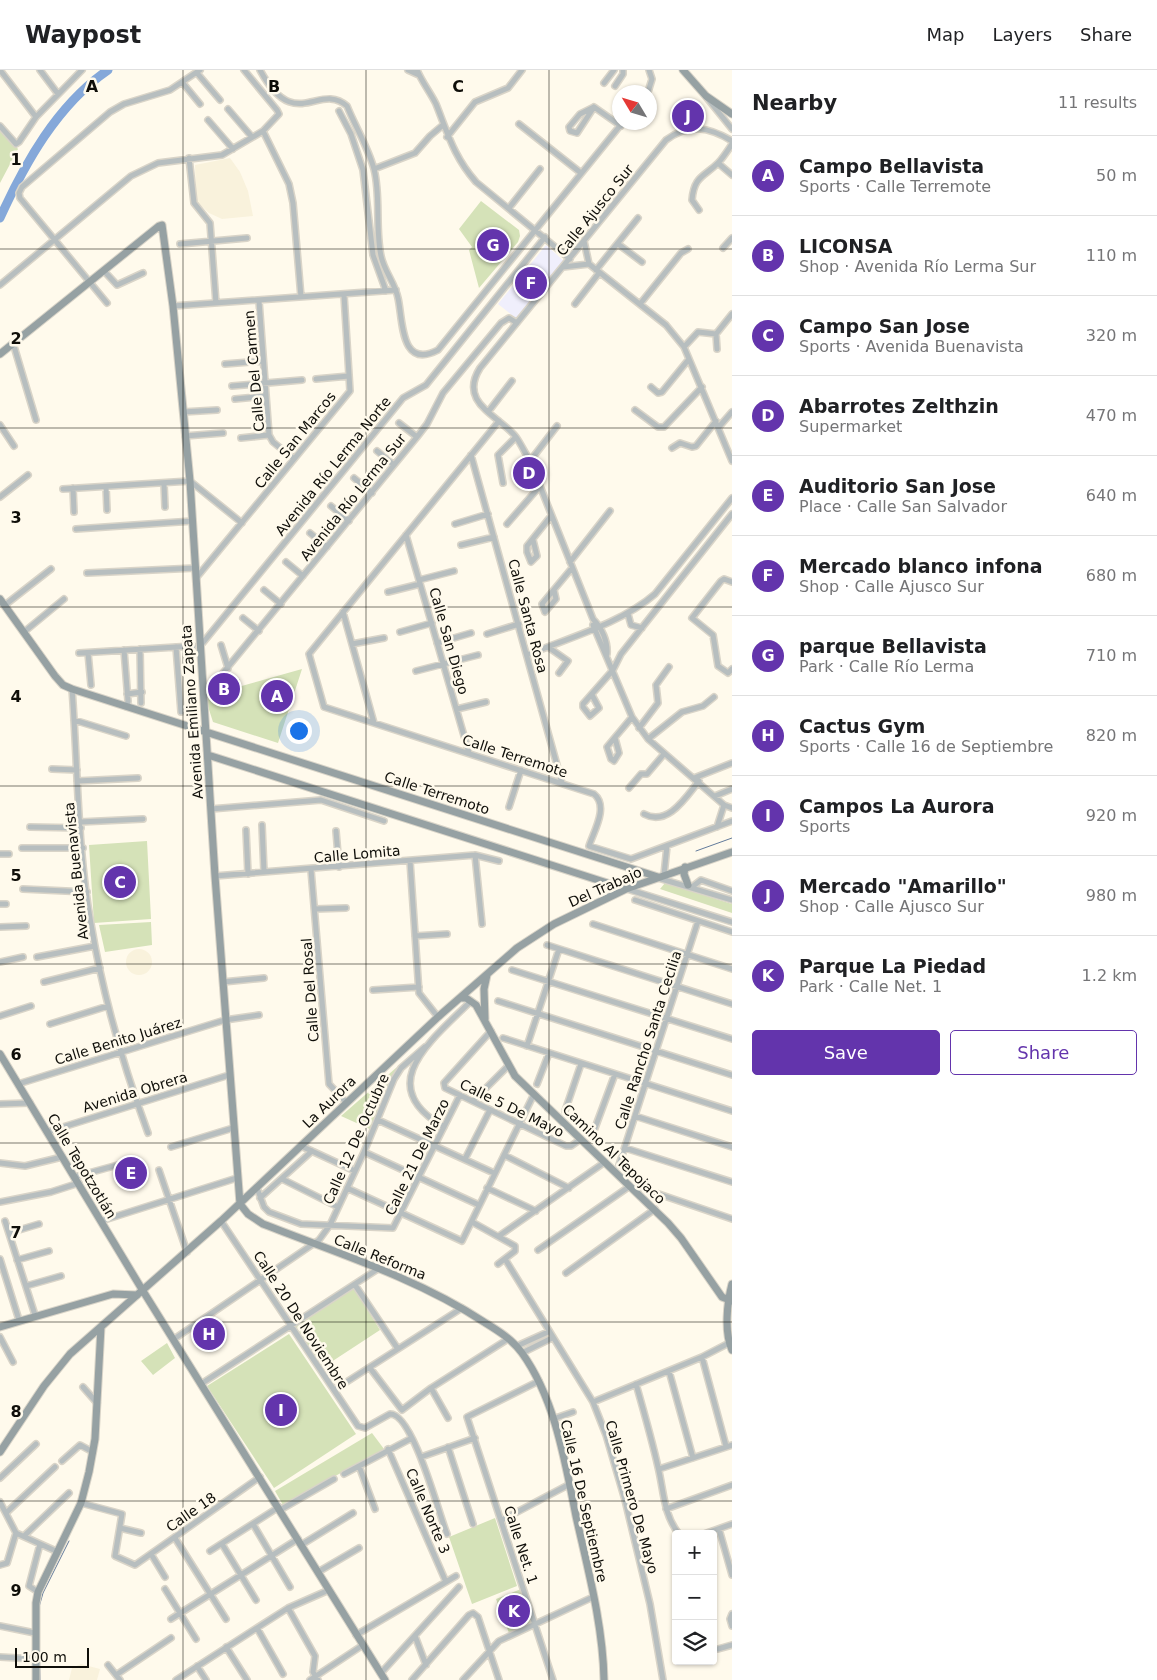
<!DOCTYPE html>
<meta charset="utf-8">
<style>
:root{--surface:#fff;--page:#f2f2f2;--text:#202124;--muted:#757577;--line:#e0e0e0;--accent:#6334ac}
body{margin:0;font-family:"DejaVu Sans",sans-serif;background:var(--page);color:var(--text)}
.controls{position:absolute;right:15px;bottom:15px;display:grid;overflow:hidden;border-radius:5px;box-shadow:0 1px 4px #0004}
.controls button{width:45px;height:45px;display:grid;place-items:center;padding:0;border:0;border-bottom:1px solid var(--line);background:var(--surface);color:var(--text);font:25px sans-serif}
.compass{position:absolute;left:612px;top:15px;width:45px;height:45px;border-radius:50%;background:var(--surface);box-shadow:0 1px 4px #0004;rotate:308deg}
.scale{position:absolute;left:15px;bottom:12px;width:74px;box-sizing:border-box;padding-left:5px;border:2px solid #0f0e09;border-top:0;font-size:14px;line-height:18px;white-space:nowrap;color:#0f0e09;-webkit-text-stroke:4px #fffaec;paint-order:stroke}
.you{position:absolute;left:298px;top:660px;width:18px;height:18px;margin:-12px;border:4px solid #fff;border-radius:50%;background:#1a73e8;box-shadow:0 0 0 8px #1a73e833}
.badge{display:grid;place-items:center;width:32px;height:32px;border-radius:50%;background:var(--accent);color:#fff;font-size:16px;font-weight:700}
.pin{position:absolute;translate:-50% -50%;border:2px solid #fff;box-shadow:0 1px 5px #0006}
.list{margin:0;padding:0;list-style:none}
h2{display:flex;justify-content:space-between;align-items:center;height:65px;margin:0;padding:0 20px;font-size:21px}
h2 small{font-size:16px;font-weight:400;color:var(--muted)}
.list li{display:grid;grid-template-columns:32px 1fr auto;gap:15px;align-items:center;box-sizing:border-box;height:80px;padding:0 20px;border-top:1px solid var(--line)}
.list b{display:block;font-size:19px;white-space:nowrap}
.list p{margin:0;font-size:16px;white-space:nowrap;color:var(--muted)}
.list em{font-size:16px;font-style:normal;color:var(--muted)}
.actions{display:flex;gap:10px;padding:15px 20px}
.actions a{flex:1;padding:11px 0;border:1px solid var(--accent);border-radius:5px;text-align:center;font-size:18px;color:var(--accent)}
.actions .main{background:var(--accent);color:#fff}
.icon{flex:none;width:28px;height:28px;fill:none;stroke:currentColor;stroke-width:2;stroke-linecap:round;stroke-linejoin:round}
.map{position:relative;flex:none;width:732px;height:1610px;overflow:hidden}
header{display:flex;align-items:center;gap:30px;box-sizing:border-box;height:70px;padding:0 25px;background:var(--surface);border-bottom:1px solid var(--line)}
header strong{font-size:24px}
nav{display:flex;gap:28px;margin-inline-start:auto;font-size:18px}
main{display:flex}
aside{flex:1;background:var(--surface)}
.map>svg:first-child{display:block}
</style>
<header>
<strong>Waypost</strong>
<nav><a>Map</a><a>Layers</a><a>Share</a></nav>
</header>
<main>
<div class="map">
<svg width="732" height="1610" viewBox="0 0 732 1610">
<rect width="100%" height="100%" fill="#fffaec"/>
<path fill="#f0effc" d="M 546,175 L 565,192 L 517,249 L 498,234 Z"/>
<path fill="#f9f2dc" d="M 230,88 L 240,102 L 248,121 L 253,146 L 222,149 L 209,143 L 196,131 L 195,95 Z
M126 892a13 13 0 1 1 26 0a13 13 0 1 1-26 0Z
M 81,1594 L 100,1599 L 97,1610 L 69,1610 L 72,1598 Z"/>
<path fill="#d5e2b8" d="M 0,57 L 18,79 L 0,113 Z
M 481,131 L 519,160 L 520,166 L 518,172 L 479,218 L 469,180 L 472,177 L 459,159 Z
M 302,599 L 278,673 L 213,652 L 205,627 L 230,619 L 233,609 L 240,609 L 238,617 Z
M 147,771 L 151,849 L 94,853 L 89,775 Z
M 665,813 L 732,834 L 732,843 L 660,819 Z
M 151,852 L 152,875 L 105,882 L 99,855 Z
M 397,997 L 372,1060 L 341,1046 Z
M 354,1218 L 380,1260 L 322,1298 L 295,1257 Z
M 289,1264 L 356,1364 L 274,1418 L 207,1316 Z
M 167,1273 L 175,1288 L 153,1305 L 141,1291 Z
M 372,1363 L 384,1379 L 283,1435 L 275,1421 Z
M 495,1448 L 517,1516 L 472,1534 L 449,1467 Z
M 521,1519 L 531,1553 L 509,1563 L 496,1529 Z"/>
<g fill="none" stroke-linecap="round" stroke-linejoin="round">
<path stroke="#627a9b" stroke-width="1" d="M 696,781 L 732,768
M 39,1537 L 43,1523 L 69,1471
M 39,1563 L 40,1610"/>
<path stroke="#85a8d9" stroke-width="9" d="M 0,148 C 25,93 57,35 108,0"/>
<defs>
<path id="street" d="M 0,0 L 36,47
M 40,0 L 58,24
M 260,0 C 295,65 319,11 347,36 C 355,56 368,77 374,99 C 381,126 375,158 381,186 C 384,201 395,213 398,228 C 403,250 400,300 438,280 L 623,52
M 408,0 L 419,5
M 417,0 C 422,12 430,22 436,34 C 448,64 454,87 476,112 L 570,189
M 197,3 L 220,30
M 182,12 L 200,34
M 604,13 L 614,0
M 615,16 L 623,4 L 623,0
M 648,22 L 652,9 L 649,0
M 707,28 L 732,59
M 594,37 L 577,63 L 570,61 L 569,57 L 580,44 L 594,37 L 621,56
M 228,39 L 252,67
M 339,41 L 351,64 L 363,100 L 373,185 L 386,221
M 208,50 L 233,79
M 519,54 L 581,103
M 0,56 L 16,74 L 19,72 L 36,47 L 82,0
M 263,61 L 289,114 L 293,133 L 301,227
M 447,67 L 475,32 L 508,18 L 522,0
M 189,88 L 194,133 L 210,153 L 216,233
M 718,93 L 732,105
M 374,99 L 415,83 L 430,66 L 443,55
M 509,138 L 540,99
M 699,140 L 692,130 C 694,106 704,107 718,93 C 723,88 728,80 732,74
M 584,171 L 589,194 L 666,255 L 684,277 L 732,391
M 180,174 L 247,168
M 618,174 L 642,192
M 723,178 L 732,168
M 563,197 L 589,194
M 596,200 L 638,148
M 104,201 L 117,215 L 143,203
M 0,215 L 131,106 L 158,93 L 222,85 L 263,61 L 279,44 L 277,40 L 244,0
M 259,231 L 269,365 L 273,372 L 294,389
M 107,233 L 20,128 L 19,123 L 22,117 L 110,42 L 124,34 L 170,20 L 200,0
M 575,234 L 599,203
M 640,234 L 681,183 L 688,179
M 173,236 L 396,220
M 716,264 L 717,279
M 13,273 L 36,350
M 684,277 L 698,262 L 716,264 L 732,244
M 225,294 L 263,291
M 316,309 L 349,306
M 232,316 L 302,310
M 651,317 L 658,323 L 662,322 L 689,289
M 235,329 L 266,326
M 635,340 L 658,357 L 664,357 L 702,317
M 183,342 L 217,340
M 488,342 L 512,311
M 499,351 L 309,584 L 324,637 L 594,724 C 609,736 594,761 589,776 L 631,789 L 732,751
M 399,353 L 417,367
M 0,355 L 14,376
M 718,358 L 732,342
M 185,366 L 223,363
M 241,368 L 269,365
M 672,378 L 680,373 L 692,377 L 696,376 L 716,351
M 377,381 L 394,395
M 471,385 L 562,713
M 530,391 L 557,356
M 354,408 L 372,423
M 503,413 L 498,385 L 516,367
M 164,414 L 165,437
M 106,417 L 107,440
M 73,418 L 74,442
M 63,419 L 190,411 L 242,453
M 0,427 L 28,405
M 331,436 L 349,451
M 455,454 L 488,444
M 507,454 L 540,416
M 76,459 L 193,451
M 310,463 L 327,477
M 406,465 L 469,683
M 533,470 L 537,486 L 531,492 L 527,482 L 527,476 L 551,446
M 461,475 L 494,467
M 286,492 L 303,506
M 570,492 L 610,441
M 87,503 L 196,498
M 197,507 L 350,321 L 344,225
M 419,510 L 454,501
M 732,512 L 724,509 L 721,511 L 692,548 L 713,565 L 718,596 L 728,603 L 732,599
M 264,520 L 281,534
M 554,520 L 556,529 L 545,542 L 542,534 L 572,498
M 388,522 L 420,514
M 5,535 L 51,499
M 343,542 L 374,653
M 628,544 L 631,555 L 642,558
M 243,548 L 259,561
M 593,555 L 632,647 L 648,669 L 724,735 L 732,738
M 24,562 L 64,529
M 400,562 L 432,553
M 487,564 L 519,554
M 437,573 L 471,563
M 352,574 L 384,568
M 201,575 L 403,328 L 426,315 L 545,167
M 221,575 L 228,598
M 176,577 L 181,642
M 548,577 L 568,591 L 559,603
M 140,579 L 141,633
M 124,580 L 128,631 L 127,637
M 79,583 L 193,576
M 88,583 L 91,615
M 607,584 C 608,572 602,558 593,549 L 530,391 C 525,383 521,374 516,367 C 498,345 458,333 480,298 L 666,70 C 689,53 709,57 732,71
M 527,585 C 568,568 622,553 655,524 L 732,428
M 416,601 L 478,585
M 72,619 C 78,697 77,777 91,854 C 103,926 123,995 148,1063
M 127,624 L 142,622
M 592,625 L 599,638 L 590,646 L 583,637 L 583,634 L 613,600 L 621,584 L 732,444
M 204,626 L 417,367 L 427,354 L 443,323 L 501,253 L 509,248 L 517,253
M 457,639 L 486,632
M 74,650 L 126,666
M 639,658 L 658,633 L 656,615 L 669,597
M 615,668 L 619,683 L 614,691 L 611,689 L 607,677 C 615,667 624,657 632,647
M 648,669 L 682,642 L 703,636 L 714,627
M 52,699 L 77,700
M 694,708 L 732,693
M 77,711 L 138,708
M 629,718 L 641,704 L 647,704 L 664,684
M 715,726 L 732,719
M 509,737 L 521,700
M 211,739 L 321,730 L 384,751
M 644,744 C 668,757 686,727 699,711
M 80,752 L 143,749
M 262,755 L 264,802
M 30,757 L 81,758
M 717,757 L 724,735
M 246,760 L 248,804
M 336,761 L 339,797
M 22,778 L 83,778
M 0,784 L 9,784
M 475,785 L 482,854
M 410,791 L 419,923 L 438,947
M 311,800 L 329,1014 L 346,1032
M 664,805 L 667,776
M 215,806 L 475,785 L 499,791
M 658,808 L 732,830
M 692,817 L 701,810 L 732,821
M 23,819 L 87,822
M 627,819 L 732,852
M 635,830 L 732,862
M 0,834 L 6,834
M 315,839 L 346,838
M 593,854 L 732,899
M 0,857 L 26,856
M 415,866 L 447,864
M 547,875 L 732,934
M 37,887 L 95,876
M 0,892 L 23,887
M 512,900 L 732,969
M 44,912 L 100,898
M 223,912 L 264,908
M 373,920 L 419,917
M 498,931 L 732,1005
M 0,946 L 31,936
M 50,954 L 108,936
M 491,961 L 444,1013 L 445,1018 L 566,1076 L 571,1076 L 581,1069
M 503,968 L 732,1041
M 527,976 L 559,879
M 18,1014 L 225,950 L 259,945
M 537,1014 L 549,983
M 473,1031 L 508,996
M 0,1034 L 30,1033
M 565,1041 L 581,994
M 635,1046 L 732,1077
M 378,1050 L 494,1103
M 444,1057 C 371,1015 433,969 471,931
M 47,1062 L 229,1005
M 592,1066 L 615,1004
M 301,1076 L 355,1101
M 171,1077 L 233,1058
M 625,1078 L 732,1112
M 364,1082 L 479,1135
M 504,1085 L 569,1118
M 465,1089 L 490,1040
M 0,1093 L 25,1096 L 62,1087
M 619,1095 L 698,851
M 159,1100 L 187,1182
M 74,1107 L 136,1090
M 282,1109 L 338,1137
M 257,1118 L 264,1137 L 269,1142 L 301,1154 L 393,1158 L 460,1025
M 347,1118 L 462,1171 L 534,1024
M 487,1118 L 536,1141
M 644,1119 L 732,1149
M 260,1128 L 312,1081
M 0,1132 L 51,1122 L 79,1113
M 5,1151 L 35,1245
M 101,1151 L 237,1108
M 221,1151 L 358,1356 L 365,1358 L 390,1344 C 413,1343 439,1445 447,1464
M 472,1152 L 515,1176 L 515,1181 L 498,1194
M 9,1163 L 39,1154
M 499,1166 L 605,1092
M 538,1180 L 630,1116
M 0,1189 L 19,1250
M 505,1189 L 593,1332 L 606,1365 L 625,1430 L 650,1534 L 663,1610
M 17,1190 L 49,1181
M 566,1203 L 655,1139
M 355,1215 L 398,1279
M 26,1216 L 61,1206
M 0,1267 L 13,1292
M 174,1269 L 319,1170 L 330,1155 L 364,1082 L 394,1009 L 401,998 L 425,977
M 517,1276 L 548,1262
M 522,1283 L 552,1268
M 702,1287 L 726,1376
M 370,1298 L 402,1340 L 431,1318 L 508,1269
M 669,1301 L 693,1388
M 539,1311 L 467,1347 L 553,1610
M 201,1314 L 378,1199
M 636,1314 C 644,1342 652,1370 658,1397 C 664,1421 663,1444 679,1464
M 83,1317 L 97,1333
M 431,1318 L 448,1348
M 334,1320 L 462,1238
M 593,1332 L 702,1287 L 729,1273
M 553,1349 L 573,1342
M 448,1377 L 473,1454
M 388,1379 L 446,1512
M 421,1387 L 475,1368
M 62,1391 L 80,1375 L 93,1382
M 359,1396 L 375,1439
M 659,1399 L 732,1375
M 344,1404 L 412,1368
M 0,1408 L 36,1374
M 0,1432 L 16,1463 L 58,1482
M 81,1433 L 122,1444 L 115,1486 L 135,1495 L 260,1407
M 666,1439 L 732,1415
M 280,1440 L 334,1409
M 6,1443 L 55,1397
M 502,1450 L 570,1414
M 253,1454 L 290,1517
M 120,1458 L 141,1463
M 719,1459 L 732,1505
M 704,1464 L 732,1454
M 24,1466 L 69,1423
M 175,1468 L 226,1549
M 222,1474 L 256,1530
M 301,1475 L 353,1443
M 210,1481 L 279,1437
M 151,1484 L 165,1507
M 0,1495 L 7,1493 L 16,1463
M 318,1502 L 359,1478
M 165,1519 L 196,1569
M 38,1522 L 29,1516 L 40,1474
M 288,1538 L 315,1586 L 313,1602 L 318,1610
M 732,1544 L 730,1549 L 732,1556
M 171,1549 L 298,1469
M 0,1556 L 35,1563
M 257,1558 L 283,1604
M 356,1565 L 456,1506
M 415,1566 L 426,1595
M 226,1577 L 247,1610
M 718,1579 L 732,1575
M 0,1587 L 35,1589
M 108,1595 L 120,1610
M 197,1596 L 206,1610
M 381,1603 L 459,1517
M 116,1605 L 171,1568
M 176,1610 L 288,1538 L 329,1520
M 310,1610 L 363,1575
M 412,1610 L 469,1545 L 473,1543 L 478,1547 L 499,1610
M 463,1610 L 499,1571 L 593,1527"/>
<path id="secondary" d="M 683,0 L 706,26 L 732,44
M 0,284 L 159,156 L 162,155 L 173,236 L 190,411 L 215,806 L 240,1134 L 248,1144 L 263,1154 C 337,1183 417,1208 484,1252 C 497,1260 512,1269 522,1283 C 555,1329 565,1391 576,1446 C 588,1500 603,1555 604,1610
M 0,529 L 55,606 L 63,615 L 72,619 L 658,807
M 208,685 L 626,819
M 685,797 L 684,804 L 688,815
M 460,928 L 466,928 L 476,935 L 515,1006 L 668,1153 L 681,1168 L 722,1227 L 732,1231
M 485,949 L 484,919 L 487,905
M 0,984 L 143,1221 L 385,1610
M 732,1214 C 727,1233 724,1262 732,1280
M 0,1257 L 113,1224 L 137,1225
M 0,1382 L 44,1316 L 70,1284 L 221,1151 L 438,947 L 517,878 L 554,854 L 626,819 L 732,782
M 36,1610 L 36,1533 L 38,1522 L 81,1433 L 89,1402 L 95,1369 L 101,1257"/>
</defs>
<use href="#street" stroke="#d9d4c8" stroke-width="8"/>
<use href="#secondary" stroke="#d9d4c8" stroke-width="9"/>
<use href="#street" stroke="#b7bebf" stroke-width="5"/>
<use href="#secondary" stroke="#96a1a3" stroke-width="7"/>
</g>
<path fill="none" stroke="#0f0e09" stroke-width="1" stroke-opacity="0.55" d="M 183,0 L 183,1610M 366,0 L 366,1610M 549,0 L 549,1610M 0,179 L 732,179M 0,358 L 732,358M 0,537 L 732,537M 0,716 L 732,716M 0,894 L 732,894M 0,1073 L 732,1073M 0,1252 L 732,1252M 0,1431 L 732,1431"/>
<g text-anchor="middle" stroke-width="5" stroke-linejoin="round" paint-order="stroke">
<g font-size="14" fill="#0f0e09" stroke="#fffaec">
<text transform="translate(595 140) rotate(-51)" y="5">Calle Ajusco Sur</text>
<text transform="translate(254 301) rotate(-95)" y="5">Calle Del Carmen</text>
<text transform="translate(295 370) rotate(-51)" y="5">Calle San Marcos</text>
<text transform="translate(333 396) rotate(-51)" y="5">Avenida Río Lerma Norte</text>
<text transform="translate(353 427) rotate(-51)" y="5">Avenida Río Lerma Sur</text>
<text transform="translate(528 546) rotate(75)" y="5">Calle Santa Rosa</text>
<text transform="translate(449 571) rotate(74)" y="5">Calle San Diego</text>
<text transform="translate(192 642) rotate(-94)" y="5">Avenida Emiliano Zapata</text>
<text transform="translate(515 686) rotate(18)" y="5">Calle Terremote</text>
<text transform="translate(437 723) rotate(18)" y="5">Calle Terremoto</text>
<text transform="translate(357 784) rotate(-5)" y="5">Calle Lomita</text>
<text transform="translate(76 801) rotate(-96)" y="5">Avenida Buenavista</text>
<text transform="translate(605 817) rotate(-24)" y="5">Del Trabajo</text>
<text transform="translate(310 920) rotate(-94)" y="5">Calle Del Rosal</text>
<text transform="translate(648 970) rotate(-72)" y="5">Calle Rancho Santa Cecilia</text>
<text transform="translate(118 971) rotate(-17)" y="5">Calle Benito Juárez</text>
<text transform="translate(135 1022) rotate(-17)" y="5">Avenida Obrera</text>
<text transform="translate(329 1032) rotate(-44)" y="5">La Aurora</text>
<text transform="translate(512 1038) rotate(26)" y="5">Calle 5 De Mayo</text>
<text transform="translate(356 1069) rotate(-66)" y="5">Calle 12 De Octubre</text>
<text transform="translate(614 1084) rotate(44)" y="5">Camino Al Tepojaco</text>
<text transform="translate(417 1087) rotate(-64)" y="5">Calle 21 De Marzo</text>
<text transform="translate(82 1096) rotate(59)" y="5">Calle Tepotzotlán</text>
<text transform="translate(380 1187) rotate(22)" y="5">Calle Reforma</text>
<text transform="translate(301 1250) rotate(57)" y="5">Calle 20 De Noviembre</text>
<text transform="translate(632 1427) rotate(74)" y="5">Calle Primero De Mayo</text>
<text transform="translate(584 1431) rotate(77)" y="5">Calle 16 De Septiembre</text>
<text transform="translate(428 1441) rotate(67)" y="5">Calle Norte 3</text>
<text transform="translate(191 1442) rotate(-35)" y="5">Calle 18</text>
<text transform="translate(521 1475) rotate(72)" y="5">Calle Net. 1</text>
</g>
</g>
<g font-size="16" text-anchor="middle" font-weight="bold" fill="#0f0e09" stroke="#fffaec" stroke-width="5" stroke-linejoin="round" paint-order="stroke">
<text x="92" y="22">A</text>
<text x="274" y="22">B</text>
<text x="458" y="22">C</text>
<text x="16" y="95">1</text>
<text x="16" y="274">2</text>
<text x="16" y="453">3</text>
<text x="16" y="632">4</text>
<text x="16" y="811">5</text>
<text x="16" y="990">6</text>
<text x="16" y="1168">7</text>
<text x="16" y="1347">8</text>
<text x="16" y="1526">9</text>
</g>
</svg>
<div class="controls">
<button>+</button>
<button>−</button>
<button><svg class="icon" aria-label="layers" viewBox="0 0 24 24"><path d="M12 4l9 5-9 5-9-5zM3 14l9 5 9-5"/></svg></button>
</div>
<svg class="compass" viewBox="-18 -18 36 36"><path d="M0-13l5 13h-10z" fill="#e53935"/><path d="M0 13l5-13h-10z" fill="#757577"/></svg>
<div class="scale">100 m</div>
<div class="you"></div>
<div class="pin badge" style="left:277px;top:626px">A</div>
<div class="pin badge" style="left:224px;top:619px">B</div>
<div class="pin badge" style="left:120px;top:812px">C</div>
<div class="pin badge" style="left:529px;top:403px">D</div>
<div class="pin badge" style="left:131px;top:1103px">E</div>
<div class="pin badge" style="left:531px;top:213px">F</div>
<div class="pin badge" style="left:493px;top:175px">G</div>
<div class="pin badge" style="left:209px;top:1264px">H</div>
<div class="pin badge" style="left:281px;top:1340px">I</div>
<div class="pin badge" style="left:688px;top:46px">J</div>
<div class="pin badge" style="left:514px;top:1541px">K</div>
</div>
<aside>
<h2>Nearby<small>11 results</small></h2>
<ul class="list">
<li><span class="badge">A</span><div><b>Campo Bellavista</b><p>Sports · Calle Terremote</p></div><em>50 m</em></li>
<li><span class="badge">B</span><div><b>LICONSA</b><p>Shop · Avenida Río Lerma Sur</p></div><em>110 m</em></li>
<li><span class="badge">C</span><div><b>Campo San Jose</b><p>Sports · Avenida Buenavista</p></div><em>320 m</em></li>
<li><span class="badge">D</span><div><b>Abarrotes Zelthzin</b><p>Supermarket</p></div><em>470 m</em></li>
<li><span class="badge">E</span><div><b>Auditorio San Jose</b><p>Place · Calle San Salvador</p></div><em>640 m</em></li>
<li><span class="badge">F</span><div><b>Mercado blanco infona</b><p>Shop · Calle Ajusco Sur</p></div><em>680 m</em></li>
<li><span class="badge">G</span><div><b>parque Bellavista</b><p>Park · Calle Río Lerma</p></div><em>710 m</em></li>
<li><span class="badge">H</span><div><b>Cactus Gym</b><p>Sports · Calle 16 de Septiembre</p></div><em>820 m</em></li>
<li><span class="badge">I</span><div><b>Campos La Aurora</b><p>Sports</p></div><em>920 m</em></li>
<li><span class="badge">J</span><div><b>Mercado &quot;Amarillo&quot;</b><p>Shop · Calle Ajusco Sur</p></div><em>980 m</em></li>
<li><span class="badge">K</span><div><b>Parque La Piedad</b><p>Park · Calle Net. 1</p></div><em>1.2 km</em></li>
</ul>
<div class="actions"><a class="main">Save</a><a>Share</a></div>
</aside>
</main>
